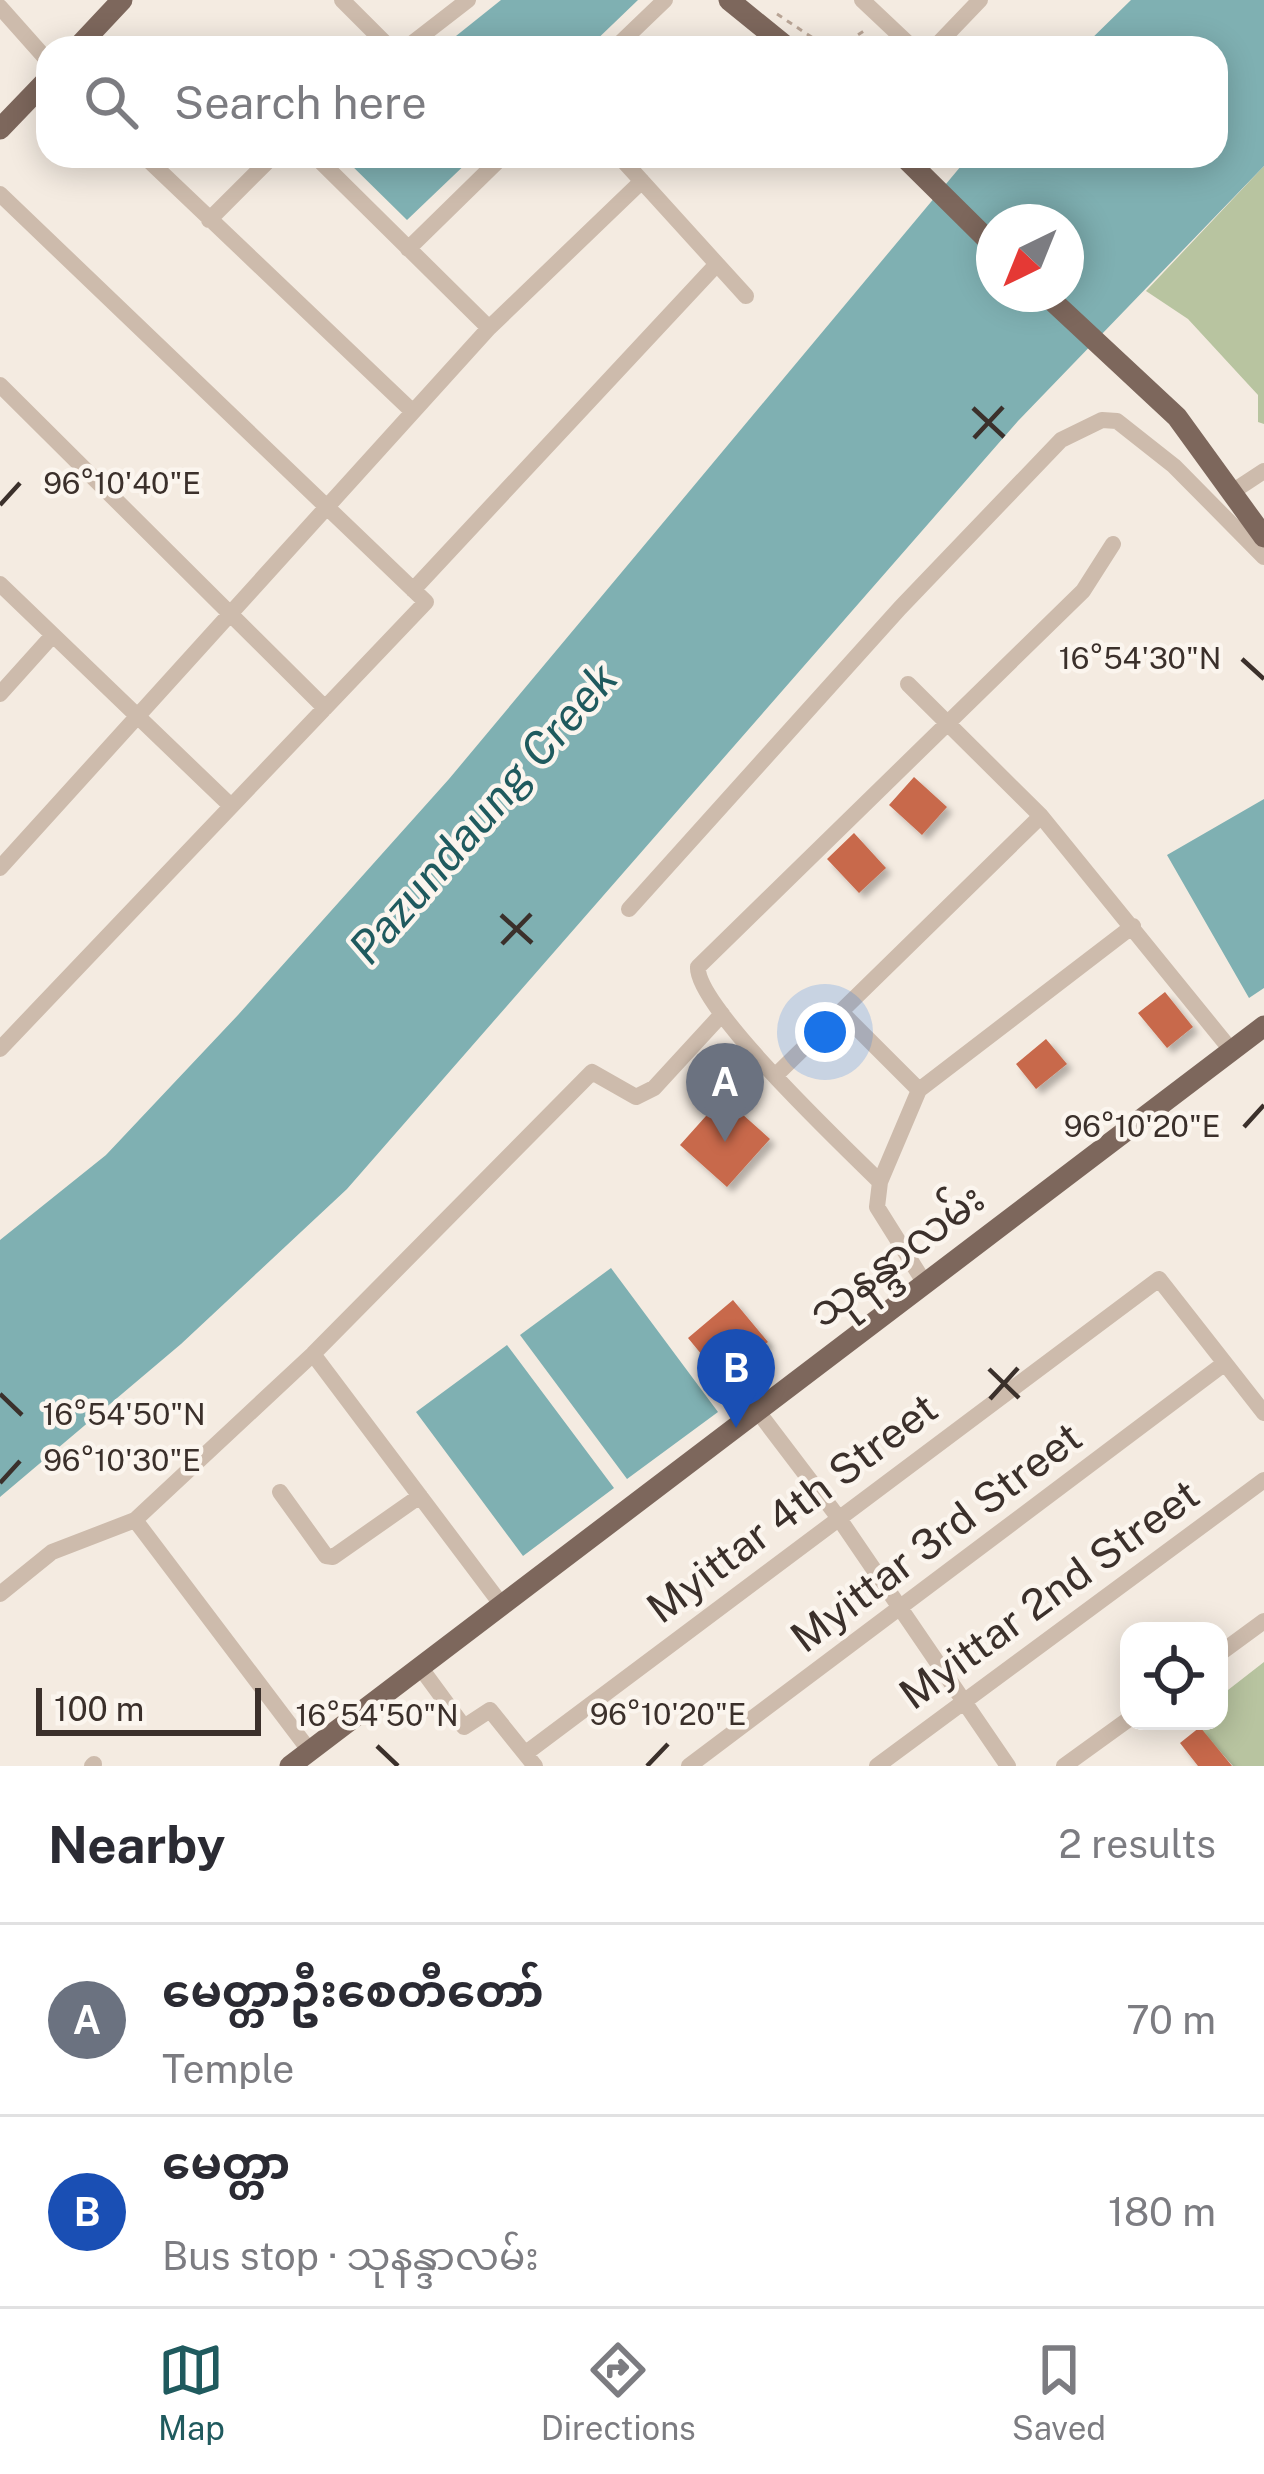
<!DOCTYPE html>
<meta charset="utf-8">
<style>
:root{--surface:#fff;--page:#f2f2f3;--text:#2b2b33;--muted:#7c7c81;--line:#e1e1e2;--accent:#1f5a5e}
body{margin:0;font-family:"Public Sans","Noto Sans Myanmar",sans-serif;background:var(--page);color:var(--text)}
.controls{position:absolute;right:36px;bottom:36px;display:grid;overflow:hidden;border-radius:24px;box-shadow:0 6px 30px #0003}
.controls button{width:108px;height:108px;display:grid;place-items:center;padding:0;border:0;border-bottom:3px solid var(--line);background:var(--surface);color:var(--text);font:60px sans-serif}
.compass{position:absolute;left:976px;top:204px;width:108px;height:108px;border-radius:50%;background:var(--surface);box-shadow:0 6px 30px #0003;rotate:223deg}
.scale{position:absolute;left:36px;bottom:30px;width:225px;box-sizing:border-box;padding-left:12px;border:6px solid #3b302b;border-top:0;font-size:33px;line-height:42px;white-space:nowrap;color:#3b302b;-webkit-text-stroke:9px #fbf5ee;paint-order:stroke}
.you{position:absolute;left:825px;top:1032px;width:42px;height:42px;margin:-30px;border:9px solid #fff;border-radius:50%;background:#1a73e8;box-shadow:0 0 0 18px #1a73e833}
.badge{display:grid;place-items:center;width:78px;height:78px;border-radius:50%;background:var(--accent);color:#fff;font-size:39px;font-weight:700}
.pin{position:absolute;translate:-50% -99px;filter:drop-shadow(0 3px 6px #0008)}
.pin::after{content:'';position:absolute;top:63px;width:42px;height:36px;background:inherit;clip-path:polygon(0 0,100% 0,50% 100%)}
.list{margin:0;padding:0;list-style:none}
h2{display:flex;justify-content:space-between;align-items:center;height:156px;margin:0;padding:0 48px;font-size:51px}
h2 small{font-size:39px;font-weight:400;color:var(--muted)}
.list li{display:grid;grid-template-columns:78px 1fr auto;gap:36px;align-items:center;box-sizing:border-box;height:192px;padding:0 48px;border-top:3px solid var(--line)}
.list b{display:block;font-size:45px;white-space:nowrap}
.list p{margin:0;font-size:39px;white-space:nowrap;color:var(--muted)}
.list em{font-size:39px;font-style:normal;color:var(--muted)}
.icon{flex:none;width:66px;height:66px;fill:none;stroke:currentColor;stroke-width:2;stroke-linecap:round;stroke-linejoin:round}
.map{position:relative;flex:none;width:1264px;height:1766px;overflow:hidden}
.search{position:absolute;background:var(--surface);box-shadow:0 6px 30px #0003;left:36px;right:36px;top:36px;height:132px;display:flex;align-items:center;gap:30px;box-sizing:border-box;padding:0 42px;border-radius:36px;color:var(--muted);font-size:45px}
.sheet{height:540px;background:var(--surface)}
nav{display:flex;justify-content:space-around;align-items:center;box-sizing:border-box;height:168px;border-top:3px solid var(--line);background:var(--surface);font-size:33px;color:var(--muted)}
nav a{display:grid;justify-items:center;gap:6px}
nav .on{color:var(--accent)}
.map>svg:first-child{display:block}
</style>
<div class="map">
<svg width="1264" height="1766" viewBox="0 0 1264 1766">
<defs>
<filter id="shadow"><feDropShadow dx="5.5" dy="5.5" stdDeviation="3" flood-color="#0004"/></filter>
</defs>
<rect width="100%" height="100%" fill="#f4ebe1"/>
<path fill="#b8c4a0" d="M 1264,166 L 1264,424 L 1258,422 L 1258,395 L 1188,319 L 1146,291 Z
M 1264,1662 L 1264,1766 L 1233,1766 L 1193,1721 L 1219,1721 L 1219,1697 Z"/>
<path fill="#7fb0b2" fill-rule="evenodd" d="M 501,0 L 638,0 L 588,48 L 441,48 Z
M 1131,0 L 1264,0 L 1264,166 L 1018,421 L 347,1189 L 181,1344 L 0,1497 L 0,1240 L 106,1155 L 238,1015 L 449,779 L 961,166 L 971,156 L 1216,156 L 1216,48 L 1082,48 ZM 994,222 L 1066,222 L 1066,294 L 994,294 Z
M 342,156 L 474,156 L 407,220 Z
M 1264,799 L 1264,988 L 1249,998 L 1167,855 Z
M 611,1268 L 718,1412 L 627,1479 L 520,1335 Z
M 507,1345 L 614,1488 L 523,1556 L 416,1412 Z"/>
<path fill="#c8694b" filter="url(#shadow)" d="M 914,777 L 947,807 L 922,835 L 889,805 Z
M 854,833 L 886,868 L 859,893 L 827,859 Z
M 1165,992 L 1193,1027 L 1167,1048 L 1138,1013 Z
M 1046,1039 L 1067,1064 L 1036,1089 L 1016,1064 Z
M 723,1097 L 770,1139 L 727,1187 L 680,1145 Z
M 733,1300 L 768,1342 L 721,1378 L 688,1338 Z
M 1200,1727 L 1232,1766 L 1198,1766 L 1180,1743 Z"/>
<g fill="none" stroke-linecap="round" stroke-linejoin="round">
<path stroke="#b9a596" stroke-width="3" stroke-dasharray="6 6" stroke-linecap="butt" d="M 777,14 L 828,48
M 838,48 L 867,29"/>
<path stroke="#cdbbac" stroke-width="16" d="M 342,0 L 390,48
M 862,0 L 913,48
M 0,7 L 48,61
M 406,48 L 468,0
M 615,48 L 665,0
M 934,48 L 980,0
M 144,156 L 413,412
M 315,156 L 489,328
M 619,156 L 746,296
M 0,194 L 426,602 L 0,1049
M 209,220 L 273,156
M 408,249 L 503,156
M 0,385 L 325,708
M 1235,490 L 1264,471
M 0,584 L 231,806
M 413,590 L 717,264
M 908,684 L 1041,816 L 1231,1050
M 0,694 L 53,635
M 0,868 L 489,328 L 642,181
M 629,909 L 900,608 L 1061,440 L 1102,420 L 1117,421 L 1174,466 L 1264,557
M 843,1014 L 919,1090
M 775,1076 L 1041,816
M 880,1182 C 846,1148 695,1006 698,967 L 1083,591 L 1113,544
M 924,1282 L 877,1207 L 880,1182 L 919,1090 L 1133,926
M 313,1354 L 501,1604
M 756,1409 L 838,1517 L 1008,1766
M 280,1492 L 326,1556 L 333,1557 L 420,1496
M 135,1520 L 309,1750
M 0,1594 L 52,1552 L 135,1520 L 313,1354 L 592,1072 L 636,1097 L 654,1088 L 722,1014
M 1219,1654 L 1264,1621
M 420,1667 L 464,1727 L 490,1710 L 535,1766
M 526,1753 L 1159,1279 L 1264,1413
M 92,1766 L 94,1764
M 689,1766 L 1225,1363
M 877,1766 L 1264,1480
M 1064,1766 L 1129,1719"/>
<path stroke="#7d675c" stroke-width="21" d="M 729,0 L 788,48
M 77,48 L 122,0
M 0,129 L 48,79
M 903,156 L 994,246
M 1045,294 L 1177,417 L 1264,537
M 290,1766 L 1264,1026"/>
</g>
<path fill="none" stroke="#3b302b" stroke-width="4.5" d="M 973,408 L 1004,437M 974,438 L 1003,407M 0,505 L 20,483M 1242,659 L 1264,679M 501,915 L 532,943M 502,944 L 531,914M 1244,1127 L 1264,1105M 989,1369 L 1019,1398M 0,1394 L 22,1415M 990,1399 L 1018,1368M 0,1483 L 20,1461M 377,1746 L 398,1766M 647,1766 L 668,1744"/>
<g text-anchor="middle" stroke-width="9" stroke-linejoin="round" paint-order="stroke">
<g font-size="42" fill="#3b302b" stroke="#fbf5ee">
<text transform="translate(896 1255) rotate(-37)" y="15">သုနန္ဒာလမ်း</text>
<text transform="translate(792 1508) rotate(-37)" y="15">Myittar 4th Street</text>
<text transform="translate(936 1537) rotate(-37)" y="15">Myittar 3rd Street</text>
<text transform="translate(1049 1594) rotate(-36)" y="15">Myittar 2nd Street</text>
</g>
<g font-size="45" font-style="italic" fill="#1f5a5e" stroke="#fbf5ee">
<text transform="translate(483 813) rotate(-49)" y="16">Pazundaung Creek</text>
</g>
</g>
<g font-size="30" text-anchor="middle" fill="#3b302b" stroke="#fbf5ee" stroke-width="9" stroke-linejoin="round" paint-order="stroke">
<text x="122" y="494">96°10'40"E</text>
<text x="1140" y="669">16°54'30"N</text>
<text x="1142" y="1137">96°10'20"E</text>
<text x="124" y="1425">16°54'50"N</text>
<text x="122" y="1471">96°10'30"E</text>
<text x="668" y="1725">96°10'20"E</text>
<text x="377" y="1726">16°54'50"N</text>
</g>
</svg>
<div class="controls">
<button><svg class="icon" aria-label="locate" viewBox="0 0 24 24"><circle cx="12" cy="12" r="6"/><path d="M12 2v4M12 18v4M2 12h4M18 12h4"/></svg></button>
</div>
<svg class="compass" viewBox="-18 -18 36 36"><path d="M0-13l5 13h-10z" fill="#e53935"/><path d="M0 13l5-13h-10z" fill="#7c7c81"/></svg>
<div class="scale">100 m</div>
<div class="you"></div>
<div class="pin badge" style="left:725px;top:1142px;background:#6b7280">A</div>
<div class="pin badge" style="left:736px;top:1428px;background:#1a4fb4">B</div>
<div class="search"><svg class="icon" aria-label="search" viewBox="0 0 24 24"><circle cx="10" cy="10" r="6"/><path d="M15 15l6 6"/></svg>Search here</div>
</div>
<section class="sheet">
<h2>Nearby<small>2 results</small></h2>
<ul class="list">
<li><span class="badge" style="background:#6b7280">A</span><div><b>မေတ္တာဦးစေတီတော်</b><p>Temple</p></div><em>70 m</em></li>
<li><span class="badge" style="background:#1a4fb4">B</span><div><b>မေတ္တာ</b><p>Bus stop · သုနန္ဒာလမ်း</p></div><em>180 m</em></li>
</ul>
</section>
<nav>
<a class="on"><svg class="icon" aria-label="map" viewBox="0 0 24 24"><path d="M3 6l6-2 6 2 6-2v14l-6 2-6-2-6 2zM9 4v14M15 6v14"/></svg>Map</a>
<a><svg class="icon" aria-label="directions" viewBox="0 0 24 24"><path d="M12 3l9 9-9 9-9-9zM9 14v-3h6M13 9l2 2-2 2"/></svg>Directions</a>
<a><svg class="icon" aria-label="saved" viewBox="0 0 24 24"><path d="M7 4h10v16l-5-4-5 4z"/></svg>Saved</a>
</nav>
